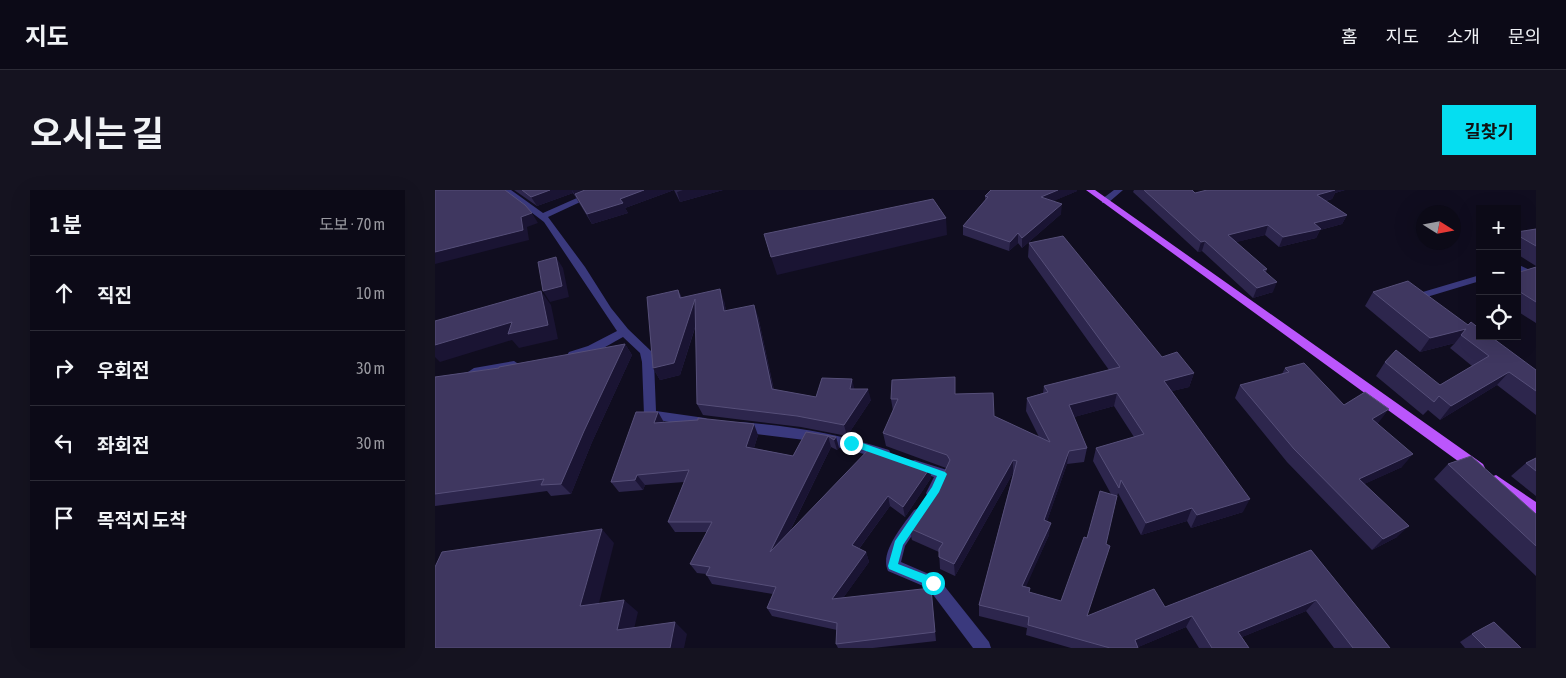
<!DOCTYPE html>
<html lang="ko">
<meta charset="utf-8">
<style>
:root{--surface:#0c0a17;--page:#151320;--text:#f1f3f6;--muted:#9a9aa1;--line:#2c2b36;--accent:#05def1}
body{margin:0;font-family:"Asap Condensed","Noto Sans KR",sans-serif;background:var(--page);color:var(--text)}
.controls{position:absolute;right:15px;top:15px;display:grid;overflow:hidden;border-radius:0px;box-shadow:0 5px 20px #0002}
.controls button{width:45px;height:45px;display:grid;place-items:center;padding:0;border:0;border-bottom:1px solid var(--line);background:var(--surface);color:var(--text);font:25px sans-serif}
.compass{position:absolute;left:981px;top:15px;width:45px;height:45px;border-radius:50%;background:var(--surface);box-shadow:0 5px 20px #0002;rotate:101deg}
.stop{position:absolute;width:15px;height:15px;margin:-11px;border:4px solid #05def1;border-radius:50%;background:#fff}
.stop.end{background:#05def1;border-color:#fff;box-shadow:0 1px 5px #0008}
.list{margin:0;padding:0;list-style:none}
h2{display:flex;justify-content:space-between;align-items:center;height:65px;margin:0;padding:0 20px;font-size:21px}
h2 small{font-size:16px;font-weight:400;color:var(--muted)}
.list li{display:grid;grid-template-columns:32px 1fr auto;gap:15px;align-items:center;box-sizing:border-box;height:75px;padding:0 20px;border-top:1px solid var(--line)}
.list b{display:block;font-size:19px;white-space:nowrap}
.list em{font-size:16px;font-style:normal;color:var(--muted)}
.icon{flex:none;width:28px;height:28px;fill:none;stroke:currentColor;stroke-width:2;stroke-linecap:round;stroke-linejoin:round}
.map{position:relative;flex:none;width:1101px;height:458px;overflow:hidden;border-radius:0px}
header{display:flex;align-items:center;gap:30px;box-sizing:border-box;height:70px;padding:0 25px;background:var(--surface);border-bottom:1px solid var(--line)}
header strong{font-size:24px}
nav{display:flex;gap:28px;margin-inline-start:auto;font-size:18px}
.intro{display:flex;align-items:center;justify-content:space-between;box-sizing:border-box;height:120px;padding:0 30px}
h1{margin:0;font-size:35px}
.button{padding:12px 22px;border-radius:0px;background:var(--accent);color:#111;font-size:18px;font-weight:700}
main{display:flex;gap:30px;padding:0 30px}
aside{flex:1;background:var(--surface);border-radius:0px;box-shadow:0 5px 20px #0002}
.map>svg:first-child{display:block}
</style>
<header>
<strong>지도</strong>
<nav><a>홈</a><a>지도</a><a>소개</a><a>문의</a></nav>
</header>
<div class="intro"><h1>오시는 길</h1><a class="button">길찾기</a></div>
<main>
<aside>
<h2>1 분<small>도보 · 70 m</small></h2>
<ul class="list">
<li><svg class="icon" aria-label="ahead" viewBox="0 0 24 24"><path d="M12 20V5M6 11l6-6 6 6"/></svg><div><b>직진</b></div><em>10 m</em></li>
<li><svg class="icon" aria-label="right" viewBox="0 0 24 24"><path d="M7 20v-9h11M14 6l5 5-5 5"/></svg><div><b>우회전</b></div><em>30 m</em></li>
<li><svg class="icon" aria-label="left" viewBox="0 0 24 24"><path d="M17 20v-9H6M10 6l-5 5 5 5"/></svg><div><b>좌회전</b></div><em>30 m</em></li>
<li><svg class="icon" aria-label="arrive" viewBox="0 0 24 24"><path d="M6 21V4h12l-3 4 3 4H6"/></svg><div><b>목적지 도착</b></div></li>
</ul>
</aside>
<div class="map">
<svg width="1101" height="458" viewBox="0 0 1101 458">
<rect width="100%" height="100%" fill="#100d1f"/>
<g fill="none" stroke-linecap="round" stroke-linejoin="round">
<path fill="#3a397d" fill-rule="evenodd" d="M 67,0 L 76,0 L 108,23 L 160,0 L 171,0 L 113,27 L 150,77 L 176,118 L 193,139 L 216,161 L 219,172 L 221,221 L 270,228 L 274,230 L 276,233 L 274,236 L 270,238 L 211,228 L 209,225 L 207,172 L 205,163 L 188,147 C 175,154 148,172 134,168 L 132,165 L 134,162 L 153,156 L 182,141 L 109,32 Z
M 679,0 L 688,0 L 673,13 L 667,13 L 667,9 Z
M 1082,74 L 1101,83 L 1101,90 L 1082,80 Z
M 1045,85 L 1045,91 L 985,109 L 980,106 L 981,104 Z
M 79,171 L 85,175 L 83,178 L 39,186 L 33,182 L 39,178 Z
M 305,232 C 356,236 405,244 454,260 L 456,264 L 454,268 L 449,269 L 378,251 L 305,242 L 301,240 L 299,237 L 301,234 Z
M 480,270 L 512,280 L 514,284 L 503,307 L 498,309 L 493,307 L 491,303 L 499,287 L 475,279 L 473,275 L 475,271 Z
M 484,318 L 489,320 L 491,324 L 470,356 L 466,372 L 503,388 L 554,452 L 556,458 L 538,458 L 493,398 L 453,381 C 444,362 469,334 479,320 Z"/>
<path fill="#bb56fc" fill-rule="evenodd" d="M 651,0 L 660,0 L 1048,274 L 1050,278 L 1048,282 L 1043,283 L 1038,282 Z
M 1061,285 L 1101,312 L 1101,326 L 1056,295 L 1054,291 L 1056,287 Z"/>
</g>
<path fill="#2d264d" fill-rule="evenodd" d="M 79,0 L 288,0 L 245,12 L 239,0 L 190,18 L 193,23 L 157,34 L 138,3 L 102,16 Z
M 699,0 L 757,0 L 760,3 L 772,0 L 910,0 L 900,3 L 897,9 L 891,11 L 912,25 L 907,34 L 885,40 L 881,48 L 844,57 L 830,45 L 801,52 L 832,79 L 831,82 L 838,102 L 818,108 L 767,61 L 763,62 L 698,2 Z
M 642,1 L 618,11 L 626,24 L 587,58 L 583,53 L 574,61 L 528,45 L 528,36 L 550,10 L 550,6 Z
M 1101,39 L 1101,76 L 1082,64 L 1082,42 Z
M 594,53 L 727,167 L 759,183 L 754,197 L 737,201 L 808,322 L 756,338 L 752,331 L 706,345 L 683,303 L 652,426 L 730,417 L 876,360 L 955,458 L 899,458 L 871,421 L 807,447 L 814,458 L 764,458 L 751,437 L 703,457 L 703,458 L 636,458 L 591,445 L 592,438 L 544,426 L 544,415 L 578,284 L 578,283 L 520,386 L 505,379 L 504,362 L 477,350 L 474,338 L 509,283 L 511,278 L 451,256 L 448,243 L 458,221 L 456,209 L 521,204 L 559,226 L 604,247 L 591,221 L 592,208 L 608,203 L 609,196 L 674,180 L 593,67 ZM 679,216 L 699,247 L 661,258 L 658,271 L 676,304 L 652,348 L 626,411 L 594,402 L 590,397 L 614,345 L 612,331 L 632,274 L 649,272 L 652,258 L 639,227 Z
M 1101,77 L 1101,133 L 1082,121 L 1082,83 Z
M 243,100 L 247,108 L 289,111 L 291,121 L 323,126 L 339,200 L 381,207 L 419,199 L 436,210 L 412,246 L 366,237 L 268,225 L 262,214 L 261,135 L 245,185 L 225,190 L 218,178 Z
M 938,102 L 1033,135 L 1101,180 L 1101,225 L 1062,195 L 1005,230 L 993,220 L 988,225 L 941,186 L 950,172 L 1005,195 L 1037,176 L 1015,158 L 1020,153 L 985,162 L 930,116 Z
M 190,154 L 197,165 L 157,252 L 136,304 L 116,306 L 112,301 L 0,316 L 0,187 L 64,178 Z
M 850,178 L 909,215 L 944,232 L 942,233 L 967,277 L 929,294 L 962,347 L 937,360 L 852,272 L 800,208 L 805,195 L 847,184 Z
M 223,222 L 229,232 L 323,245 L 319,258 L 358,266 L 371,242 L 401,247 L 404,258 L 402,260 L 396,257 L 355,341 L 495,278 L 496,288 L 470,327 L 455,316 L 424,359 L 431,362 L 434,372 L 408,408 L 496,398 L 501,451 L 438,458 L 403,458 L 401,454 L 402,440 L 337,426 L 332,418 L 338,404 L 277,394 L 271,384 L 262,383 L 255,374 L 272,342 L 240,342 L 233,332 L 249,292 L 210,295 L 208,300 L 184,302 L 176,292 Z
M 1101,268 L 1101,306 L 1076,286 L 1091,273 Z
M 1013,274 L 1101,324 L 1101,386 L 999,289 Z
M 1037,444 L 1086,458 L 1030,458 L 1025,452 Z"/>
<path fill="#1a1433" d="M 115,0 L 137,0 L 138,3 L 102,16 L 96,7 Z
M 137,0 L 155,0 L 141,7 Z
M 209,0 L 239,0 L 190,18 L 193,23 L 157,34 L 152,24 L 185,9 Z
M 248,0 L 288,0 L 245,12 L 242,2 Z
M 623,0 L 642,0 L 642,1 L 605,17 L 606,7 Z
M 893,0 L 910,0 L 900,3 L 897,9 L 878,14 L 882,5 Z
M 627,14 L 626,24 L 587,58 L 587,48 Z
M 97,23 L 103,33 L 92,37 L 94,50 L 0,74 L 0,62 Z
M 912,25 L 907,34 L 885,40 L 881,48 L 844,57 L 848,47 L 879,33 Z
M 511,28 L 512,45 L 342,85 L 336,67 Z
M 833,35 L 830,45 L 790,55 L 793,45 Z
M 583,43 L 583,53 L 574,61 L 575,52 Z
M 770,51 L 767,61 L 763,62 L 766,52 Z
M 121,67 L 128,78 L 134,107 L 115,112 L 108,101 Z
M 842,92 L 838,102 L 818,108 L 822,98 Z
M 285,99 L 289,111 L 294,133 L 289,121 Z
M 106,101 L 116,115 L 123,149 L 84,158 L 77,150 L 5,172 L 0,167 L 0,155 L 77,132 Z
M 260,109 L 265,121 L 245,185 L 225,190 L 218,178 Z
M 319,115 L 323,126 L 341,211 L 337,199 Z
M 1031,139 L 1020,153 L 985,162 L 995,148 Z
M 190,154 L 197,165 L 157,252 L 136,304 L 126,294 L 149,241 Z
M 1074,182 L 1062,195 L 1005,230 L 1016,216 Z
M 759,183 L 754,197 L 725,204 L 729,191 Z
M 417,189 L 420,201 L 415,199 Z
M 433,199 L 436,210 L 412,246 L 409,235 Z
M 682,203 L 679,216 L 632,229 L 634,215 Z
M 954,219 L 944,232 L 928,242 L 937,229 Z
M 223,222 L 229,233 L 219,233 Z
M 319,234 L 323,245 L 316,267 L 311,257 Z
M 393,246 L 396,257 L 340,371 L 335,362 Z
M 401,247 L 404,258 L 402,260 L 399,250 Z
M 634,261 L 632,274 L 608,343 L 609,330 Z
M 978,264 L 967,277 L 914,301 L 924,289 Z
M 578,270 L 578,283 L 520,386 L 519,374 Z
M 495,278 L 496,288 L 470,327 L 468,317 Z
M 202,285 L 210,295 L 208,300 L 200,290 Z
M 453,306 L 455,316 L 420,364 L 417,355 Z
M 815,309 L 808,322 L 756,338 L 762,325 Z
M 757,318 L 752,331 L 706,345 L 711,333 Z
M 616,333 L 614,345 L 586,408 L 587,396 Z
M 974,336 L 962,347 L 937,360 L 948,349 Z
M 167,339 L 179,353 L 160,429 L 145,416 Z
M 431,362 L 434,372 L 401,418 L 397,409 Z
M 189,410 L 203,422 L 196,452 L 182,440 Z
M 881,410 L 871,421 L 795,452 L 803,442 Z
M 757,426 L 751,437 L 701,458 L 700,450 Z
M 240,432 L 252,444 L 249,458 L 235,458 Z"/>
<path fill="#3f3760" stroke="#564f79" d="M 0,0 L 70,0 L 90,15 L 97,23 L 86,27 L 88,40 L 0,62 Z
M 87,0 L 115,0 L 96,7 Z
M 150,0 L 209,0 L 185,9 L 188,13 L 152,24 L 140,4 Z
M 556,0 L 623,0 L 606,7 L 627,14 L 587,48 L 583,43 L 575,52 L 528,36 L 553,7 L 550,6 Z
M 709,0 L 757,0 L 760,3 L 772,0 L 900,0 L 882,5 L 912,25 L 879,33 L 886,39 L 848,47 L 833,35 L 793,45 L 832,79 L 828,80 L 842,92 L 822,98 L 770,51 L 766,52 Z
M 498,9 L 511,28 L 336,67 L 329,44 Z
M 1101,39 L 1101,56 L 1082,45 L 1082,42 Z
M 628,46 L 727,167 L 742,162 L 759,183 L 729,191 L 815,309 L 762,325 L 757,318 L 711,333 L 686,290 L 684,298 L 661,258 L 709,244 L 682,203 L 634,215 L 652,258 L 634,261 L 609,330 L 616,333 L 587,396 L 595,398 L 594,402 L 626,411 L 649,347 L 652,348 L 665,301 L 682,306 L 671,354 L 675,356 L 652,426 L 719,399 L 730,417 L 876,360 L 955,458 L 918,458 L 881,410 L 803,442 L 814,458 L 777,458 L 757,426 L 700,450 L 703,458 L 675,458 L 593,435 L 594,427 L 544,415 L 582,271 L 578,270 L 519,374 L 504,367 L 504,359 L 508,353 L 474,338 L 509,283 L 515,270 L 512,265 L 448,243 L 463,209 L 456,209 L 457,190 L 520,187 L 520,204 L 558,203 L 559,226 L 615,252 L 592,208 L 613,202 L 609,196 L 685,177 L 594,53 Z
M 121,67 L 127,96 L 108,101 L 103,72 Z
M 1101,77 L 1101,112 L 1082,100 L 1082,83 Z
M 973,91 L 1033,135 L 1036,132 L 1045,139 L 1045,146 L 1055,146 L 1101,180 L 1101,201 L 1074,182 L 1016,216 L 1004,206 L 999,212 L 950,172 L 961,160 L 1005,195 L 1054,166 L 1026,145 L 1031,139 L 995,148 L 938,102 Z
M 285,99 L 289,121 L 319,115 L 337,199 L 381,207 L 387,188 L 417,189 L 415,199 L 433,199 L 409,235 L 362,226 L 262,214 L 260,109 L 239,173 L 218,178 L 212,107 L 243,100 L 245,108 Z
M 106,101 L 113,135 L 73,144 L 77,132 L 0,155 L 0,131 Z
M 190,154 L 149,241 L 126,294 L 106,295 L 109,289 L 0,304 L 0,187 L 64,178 L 64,177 Z
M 869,173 L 909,215 L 930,202 L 954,219 L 937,229 L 978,264 L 924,289 L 974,336 L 948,349 L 859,259 L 805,195 L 854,182 L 850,178 Z
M 201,222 L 223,222 L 219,233 L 263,230 L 263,228 L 319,234 L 311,257 L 358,266 L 371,242 L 401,247 L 399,250 L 393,246 L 335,362 L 436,257 L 495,278 L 468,317 L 453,306 L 417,355 L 431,362 L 397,409 L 496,398 L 500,442 L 401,454 L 402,433 L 332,418 L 341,397 L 271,385 L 275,377 L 255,374 L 277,332 L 233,332 L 254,280 L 202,285 L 200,290 L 176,292 Z
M 1036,266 L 1101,324 L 1101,356 L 1013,274 Z
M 1101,268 L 1101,281 L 1091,273 Z
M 167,339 L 145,416 L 189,410 L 182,440 L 240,432 L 235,458 L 0,458 L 0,377 L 7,362 Z
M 1059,432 L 1086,458 L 1051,458 L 1037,444 Z"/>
<path fill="#05def1" d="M 416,249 L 510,282 L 512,284 L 504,302 L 468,355 L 463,374 L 502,389 L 502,396 L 495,396 L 454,379 L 453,376 L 460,351 L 497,297 L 502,286 L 414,255 L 412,253 Z"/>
</svg>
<div class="controls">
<button>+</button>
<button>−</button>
<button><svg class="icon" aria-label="locate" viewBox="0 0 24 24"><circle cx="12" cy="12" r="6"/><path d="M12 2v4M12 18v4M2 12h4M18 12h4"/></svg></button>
</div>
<svg class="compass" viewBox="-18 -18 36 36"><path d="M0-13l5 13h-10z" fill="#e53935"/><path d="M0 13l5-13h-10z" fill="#9a9aa1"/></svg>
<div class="stop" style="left:498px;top:393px"></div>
<div class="stop end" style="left:416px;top:253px"></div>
</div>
</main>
